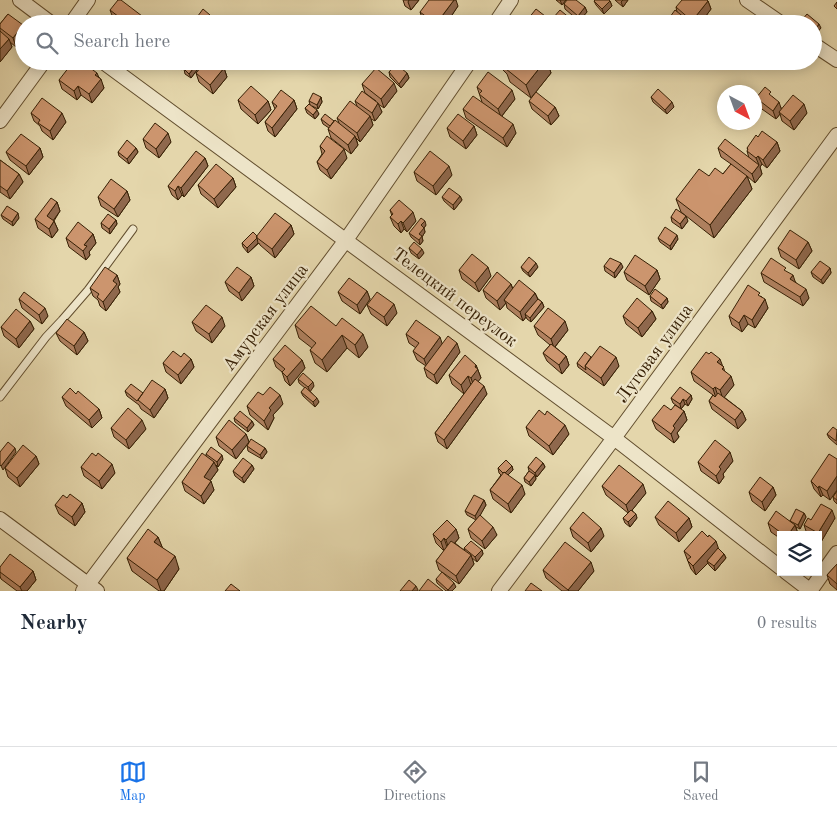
<!DOCTYPE html>
<meta charset="utf-8">
<style>
:root{--surface:#fff;--page:#f6f6f7;--text:#1f2937;--muted:#747a83;--line:#e0e1e3;--accent:#1a73e8}
body{margin:0;font-family:"Old Standard TT",serif;background:var(--page);color:var(--text)}
.controls{position:absolute;right:15px;bottom:15px;display:grid;overflow:hidden;border-radius:0px;box-shadow:0 2px 12px #0003}
.controls button{width:45px;height:45px;display:grid;place-items:center;padding:0;border:0;border-bottom:1px solid var(--line);background:var(--surface);color:var(--text);font:25px sans-serif}
.compass{position:absolute;left:717px;top:85px;width:45px;height:45px;border-radius:50%;background:var(--surface);box-shadow:0 2px 12px #0003;rotate:139deg}
.list{margin:0;padding:0;list-style:none}
h2{display:flex;justify-content:space-between;align-items:center;height:65px;margin:0;padding:0 20px;font-size:21px}
h2 small{font-size:16px;font-weight:400;color:var(--muted)}
.icon{flex:none;width:28px;height:28px;fill:none;stroke:currentColor;stroke-width:2;stroke-linecap:round;stroke-linejoin:round}
.map{position:relative;flex:none;width:837px;height:591px;overflow:hidden}
.search{position:absolute;background:var(--surface);box-shadow:0 2px 12px #0003;left:15px;right:15px;top:15px;height:55px;display:flex;align-items:center;gap:12px;box-sizing:border-box;padding:0 18px;border-radius:28px;color:var(--muted);font-size:19px}
.sheet{height:155px;background:var(--surface)}
nav{display:flex;justify-content:space-around;align-items:center;box-sizing:border-box;height:70px;border-top:1px solid var(--line);background:var(--surface);font-size:14px;color:var(--muted)}
nav a{display:grid;justify-items:center;gap:2px}
nav .on{color:var(--accent)}
.map>svg:first-child{display:block}
</style>
<div class="map">
<svg width="837" height="591" viewBox="0 0 837 591">
<rect width="100%" height="100%" fill="#e4d6ab"/>
<filter id="stains"><feTurbulence type="fractalNoise" baseFrequency=".004" numOctaves="4"/><feColorMatrix values="0 0 0 0 .2 0 0 0 0 .09 0 0 0 0 .02 0 0 0 .5 -.17"/></filter>
<radialGradient id="worn" r=".72"><stop offset=".6" stop-color="#630" stop-opacity="0"/><stop offset="1" stop-color="#630" stop-opacity=".3"/></radialGradient>
<g fill="none" stroke-linecap="round" stroke-linejoin="round">
<defs>
<path id="lane" d="M 0,397 L 46,337 L 62,320 L 88,290 L 133,229"/>
<path id="street" d="M 20,0 L 52,24
M 747,0 L 782,24
M 71,24 L 88,0
M 495,24 L 511,0
M 813,44 L 837,60
M 102,61 L 614,438 L 781,568
M 0,121 L 44,61
M 0,519 L 97,591
M 786,572 L 811,591
M 83,591 L 346,240 L 470,61
M 499,591 L 614,438 L 837,135
M 810,591 L 837,553"/>
</defs>
<use href="#lane" stroke="#624e2e" stroke-width="9"/>
<use href="#street" stroke="#624e2e" stroke-width="16"/>
<use href="#lane" stroke="#ede4c8" stroke-width="7"/>
<use href="#street" stroke="#ede4c8" stroke-width="14"/>
</g>
<path fill="#af805f" stroke="#372005" d="M 403,0 L 419,0 L 411,10 L 405,6 Z
M 556,0 L 566,0 L 562,5 Z
M 615,0 L 628,0 L 623,7 L 616,1 Z
M 594,1 L 610,1 L 612,6 L 604,14 L 596,5 Z
M 708,1 L 711,9 L 700,24 L 672,24 L 670,17 L 677,12 L 676,7 Z
M 564,4 L 585,7 L 587,12 L 579,21 L 565,9 Z
M 458,6 L 446,24 L 427,24 L 423,21 L 420,12 Z
M 110,10 L 145,24 L 120,24 L 113,18 Z
M 8,14 L 16,47 L 10,42 L 12,47 L 0,62 L 0,24 Z
M 553,18 L 577,24 L 555,24 Z
M 171,61 L 189,61 L 182,70 Z
M 190,61 L 224,68 L 227,77 L 213,94 L 199,82 L 196,73 L 201,67 L 200,66 L 191,78 L 185,74 L 184,69 Z
M 403,61 L 418,61 L 413,69 Z
M 497,61 L 547,61 L 551,73 L 531,98 L 510,82 L 507,74 L 500,67 Z
M 82,69 L 99,77 L 104,88 L 92,103 L 81,95 L 77,100 L 62,89 L 59,80 Z
M 389,72 L 407,73 L 409,78 L 401,88 L 390,77 Z
M 362,84 L 397,91 L 384,108 L 378,104 L 382,112 L 375,121 L 371,119 L 373,125 L 360,142 L 356,138 L 358,145 L 351,154 L 331,138 L 328,129 L 329,128 L 323,124 L 321,119 L 334,121 L 339,123 L 337,118 L 357,106 L 355,101 L 376,101 L 365,93 Z
M 477,87 L 515,99 L 502,116 L 516,133 L 507,147 L 466,118 L 463,109 L 482,102 Z
M 321,97 L 322,102 L 318,109 L 312,106 L 319,114 L 315,119 L 307,113 L 305,108 L 310,105 L 309,101 Z
M 651,97 L 674,107 L 667,114 L 653,102 Z
M 773,97 L 782,109 L 807,113 L 794,130 L 782,121 L 780,114 L 776,119 L 759,107 L 756,98 Z
M 238,100 L 268,101 L 271,110 L 258,124 L 241,109 Z
M 294,100 L 297,109 L 275,137 L 268,131 L 265,122 L 275,109 L 272,102 Z
M 529,101 L 555,107 L 559,116 L 551,125 L 532,109 Z
M 31,113 L 66,122 L 53,140 L 42,131 L 40,126 L 34,121 Z
M 474,126 L 477,135 L 466,149 L 450,137 L 447,128 Z
M 758,137 L 777,142 L 780,151 L 767,168 L 762,164 L 760,167 L 762,174 L 755,183 L 747,176 L 752,189 L 714,238 L 681,212 L 676,199 L 709,176 L 723,174 L 731,164 L 721,157 L 718,148 L 749,158 L 747,151 L 748,150 L 747,148 Z
M 143,139 L 171,142 L 159,158 L 146,148 Z
M 320,146 L 347,158 L 331,179 L 320,170 L 317,162 L 322,154 Z
M 40,148 L 43,157 L 29,175 L 10,160 L 6,152 Z
M 136,148 L 138,152 L 129,164 L 119,156 L 118,152 Z
M 205,158 L 208,166 L 184,197 L 182,195 L 178,200 L 172,195 L 168,186 Z
M 0,160 L 19,174 L 23,182 L 10,199 L 0,192 Z
M 414,172 L 452,175 L 436,195 L 417,181 Z
M 233,178 L 236,187 L 218,208 L 201,194 L 198,185 Z
M 127,191 L 130,200 L 118,217 L 101,206 L 98,197 Z
M 460,196 L 462,200 L 454,210 L 444,201 L 442,197 Z
M 57,202 L 60,211 L 54,221 L 58,230 L 52,238 L 38,228 L 35,219 Z
M 390,210 L 416,221 L 407,232 L 404,229 L 401,233 L 394,226 L 390,217 L 392,216 Z
M 1,215 L 19,218 L 13,226 L 3,219 Z
M 671,217 L 688,221 L 682,229 L 672,222 Z
M 116,220 L 117,224 L 110,234 L 102,228 L 101,223 Z
M 291,225 L 294,234 L 275,258 L 260,245 L 259,243 L 248,253 L 243,247 L 242,243 L 257,236 Z
M 426,225 L 424,228 L 425,232 L 422,237 L 423,241 L 420,245 L 411,237 L 409,233 Z
M 93,234 L 96,243 L 89,252 L 90,255 L 86,260 L 69,247 L 66,238 Z
M 658,238 L 678,239 L 671,250 L 660,242 Z
M 808,242 L 812,251 L 799,269 L 781,257 L 778,248 Z
M 409,248 L 424,253 L 419,259 L 411,253 Z
M 604,266 L 623,267 L 615,278 L 605,271 Z
M 521,267 L 538,267 L 530,277 L 523,271 Z
M 830,268 L 831,273 L 823,284 L 813,277 L 811,272 Z
M 459,270 L 491,276 L 479,292 L 462,279 Z
M 657,270 L 660,279 L 649,295 L 627,280 L 624,272 Z
M 787,272 L 809,298 L 803,306 L 764,282 L 761,273 Z
M 117,275 L 120,284 L 118,287 L 120,292 L 106,311 L 100,306 L 98,300 L 93,296 L 90,288 Z
M 251,277 L 254,286 L 242,301 L 229,291 L 225,282 Z
M 511,284 L 513,289 L 535,293 L 538,299 L 542,302 L 544,307 L 531,322 L 527,319 L 526,317 L 523,321 L 507,308 L 506,303 L 500,310 L 486,298 L 483,290 Z
M 367,291 L 370,299 L 360,314 L 342,301 L 338,292 Z
M 650,296 L 667,298 L 668,302 L 663,309 L 651,301 Z
M 761,296 L 768,308 L 755,328 L 748,324 L 742,332 L 732,325 L 729,316 Z
M 19,299 L 48,316 L 42,324 L 22,308 Z
M 367,305 L 397,313 L 387,326 L 371,314 Z
M 652,311 L 656,319 L 642,337 L 626,324 L 623,316 Z
M 30,321 L 34,329 L 19,348 L 4,336 L 1,327 Z
M 192,322 L 225,326 L 212,343 L 196,331 Z
M 295,325 L 336,326 L 368,347 L 359,358 L 347,348 L 327,372 L 315,363 L 310,350 L 312,348 L 299,338 Z
M 534,326 L 568,330 L 555,347 L 566,356 L 569,365 L 562,374 L 547,361 L 543,353 L 550,345 L 538,335 Z
M 84,332 L 88,341 L 77,355 L 60,341 L 56,333 Z
M 406,334 L 442,344 L 460,352 L 437,384 L 427,377 L 424,368 L 426,366 L 417,360 L 413,351 L 416,348 L 409,343 Z
M 181,357 L 191,359 L 194,367 L 181,384 L 166,372 L 163,363 Z
M 591,357 L 619,366 L 604,386 L 578,367 L 577,363 Z
M 273,359 L 302,360 L 305,368 L 290,386 L 285,381 L 282,372 L 276,367 Z
M 476,365 L 481,378 L 478,381 L 487,394 L 447,449 L 438,442 L 435,433 L 464,394 L 452,384 L 449,375 Z
M 723,366 L 725,372 L 734,385 L 724,397 L 742,411 L 746,420 L 738,429 L 712,409 L 709,401 L 713,395 L 694,381 L 691,372 Z
M 298,379 L 314,386 L 310,391 L 319,402 L 315,407 L 303,396 L 301,392 L 305,388 L 299,383 Z
M 165,389 L 168,398 L 154,418 L 141,409 L 139,405 L 127,396 L 125,391 L 143,393 Z
M 76,394 L 99,409 L 102,418 L 92,428 L 66,406 L 62,397 Z
M 263,395 L 283,404 L 273,415 L 274,418 L 268,430 L 250,415 L 247,406 Z
M 691,395 L 692,399 L 688,406 L 685,404 L 681,409 L 673,403 L 671,398 Z
M 671,410 L 684,411 L 687,420 L 677,433 L 679,437 L 674,443 L 656,429 L 652,420 Z
M 234,418 L 252,421 L 254,425 L 248,432 L 235,422 Z
M 526,427 L 569,434 L 553,455 L 529,436 Z
M 111,428 L 146,429 L 129,449 L 114,437 Z
M 837,430 L 837,445 L 829,438 L 827,434 Z
M 246,434 L 249,442 L 236,459 L 219,446 L 216,437 Z
M 247,446 L 265,448 L 267,452 L 262,459 L 248,451 Z
M 206,454 L 223,459 L 218,467 L 216,465 L 218,470 L 210,481 L 214,490 L 204,504 L 185,491 L 182,482 L 206,456 Z
M 36,456 L 39,464 L 20,487 L 8,477 L 5,468 Z
M 96,456 L 115,473 L 102,489 L 84,476 L 81,467 Z
M 837,459 L 830,500 L 823,495 L 821,497 L 814,489 L 811,481 Z
M 733,461 L 723,474 L 724,477 L 719,484 L 701,471 L 698,462 Z
M 543,463 L 545,467 L 537,477 L 535,476 L 536,479 L 531,486 L 525,482 L 524,478 L 529,471 L 528,467 Z
M 252,465 L 254,469 L 244,483 L 235,476 L 233,471 Z
M 512,466 L 513,470 L 508,475 L 525,494 L 511,513 L 493,499 L 490,490 L 501,475 L 499,473 L 498,468 Z
M 602,486 L 646,493 L 632,510 L 637,518 L 630,527 L 625,523 L 623,518 L 628,513 L 606,495 Z
M 773,487 L 776,495 L 765,511 L 752,501 L 749,492 Z
M 837,491 L 837,504 L 834,501 L 833,497 Z
M 67,498 L 82,503 L 85,512 L 75,526 L 59,514 L 55,505 Z
M 484,500 L 486,505 L 480,515 L 497,535 L 485,549 L 471,538 L 468,529 L 476,520 L 467,515 L 465,511 Z
M 804,513 L 806,517 L 800,529 L 796,527 L 798,534 L 797,535 L 781,535 L 781,539 L 771,532 L 768,523 L 790,521 Z
M 655,517 L 689,518 L 692,527 L 679,542 L 659,525 Z
M 835,518 L 821,542 L 818,540 L 818,535 L 809,535 L 807,534 L 804,525 L 811,520 Z
M 570,528 L 604,536 L 591,552 L 573,537 Z
M 456,529 L 459,538 L 455,543 L 465,551 L 464,548 L 482,550 L 483,554 L 477,562 L 472,558 L 474,564 L 459,584 L 439,570 L 436,561 L 444,551 L 436,543 L 433,534 Z
M 158,537 L 162,547 L 179,569 L 164,591 L 159,591 L 132,571 L 127,558 Z
M 719,549 L 724,554 L 726,558 L 715,571 L 709,565 L 708,563 L 696,575 L 691,569 L 684,551 Z
M 837,564 L 837,590 L 830,584 L 827,575 Z
M 0,567 L 33,571 L 36,580 L 27,591 L 17,591 L 1,579 L 0,576 Z
M 543,570 L 594,571 L 578,591 L 562,591 L 546,578 Z
M 436,579 L 456,587 L 452,591 L 446,591 L 437,583 Z"/>
<path fill="#8f684d" stroke="#372005" d="M 409,0 L 419,0 L 411,10 L 408,2 Z
M 454,0 L 456,0 L 458,6 L 446,24 L 436,24 Z
M 560,0 L 566,0 L 562,5 Z
M 623,0 L 628,0 L 623,7 L 621,2 Z
M 610,1 L 612,6 L 604,14 L 602,9 Z
M 708,1 L 711,9 L 700,24 L 694,24 L 692,21 Z
M 585,7 L 587,12 L 579,21 L 578,16 Z
M 210,15 L 212,19 L 208,24 L 203,24 Z
M 142,16 L 145,24 L 137,24 Z
M 819,24 L 821,28 L 815,35 L 814,31 Z
M 23,25 L 24,28 L 24,37 L 16,47 L 13,38 Z
M 9,39 L 12,47 L 0,62 L 0,49 Z
M 179,61 L 189,61 L 182,70 Z
M 199,61 L 203,61 L 199,64 L 200,66 L 191,78 L 189,74 Z
M 410,61 L 418,61 L 413,69 Z
M 545,61 L 547,61 L 551,73 L 531,98 L 526,85 Z
M 224,68 L 227,77 L 213,94 L 210,85 Z
M 97,73 L 100,80 L 101,79 L 104,88 L 92,103 L 89,94 L 95,75 Z
M 407,73 L 409,78 L 401,88 L 399,84 Z
M 394,83 L 397,91 L 384,108 L 381,99 Z
M 78,86 L 81,95 L 77,100 L 74,91 Z
M 512,90 L 515,99 L 501,117 L 498,109 Z
M 321,97 L 322,102 L 318,109 L 317,105 Z
M 294,100 L 297,109 L 275,137 L 272,128 Z
M 268,101 L 271,110 L 258,124 L 255,115 Z
M 672,102 L 674,107 L 667,114 L 665,110 Z
M 779,102 L 782,111 L 779,112 L 780,114 L 776,119 L 773,111 Z
M 378,103 L 382,112 L 375,121 L 372,113 Z
M 804,104 L 807,113 L 794,130 L 790,121 Z
M 555,107 L 559,116 L 551,125 L 548,116 Z
M 317,110 L 319,114 L 315,119 L 313,115 Z
M 62,113 L 66,122 L 53,140 L 50,131 Z
M 370,116 L 373,125 L 360,142 L 357,133 Z
M 513,124 L 516,133 L 507,147 L 503,138 Z
M 474,126 L 477,135 L 466,149 L 463,141 Z
M 168,133 L 171,142 L 159,158 L 156,149 Z
M 355,136 L 358,145 L 351,154 L 348,145 Z
M 777,142 L 780,151 L 767,168 L 763,160 Z
M 40,148 L 43,157 L 29,175 L 26,166 Z
M 136,148 L 138,152 L 129,164 L 127,159 Z
M 344,149 L 347,158 L 331,179 L 327,170 Z
M 758,156 L 762,164 L 760,167 L 762,174 L 755,183 L 752,174 L 759,165 L 756,158 Z
M 205,158 L 208,166 L 184,197 L 181,188 Z
M 449,166 L 452,175 L 436,195 L 433,186 Z
M 19,174 L 23,182 L 10,199 L 7,191 Z
M 747,176 L 752,189 L 714,238 L 710,225 Z
M 233,178 L 236,187 L 218,208 L 214,199 Z
M 178,186 L 182,195 L 178,200 L 175,191 Z
M 127,191 L 130,200 L 118,217 L 114,209 Z
M 460,196 L 462,200 L 454,210 L 453,205 Z
M 57,202 L 60,211 L 50,225 L 47,216 Z
M 413,212 L 416,221 L 407,232 L 403,223 Z
M 18,213 L 19,218 L 13,226 L 12,222 Z
M 686,216 L 688,221 L 682,229 L 680,224 Z
M 116,220 L 117,224 L 110,234 L 109,229 Z
M 54,221 L 58,230 L 52,238 L 49,229 Z
M 401,221 L 404,229 L 401,233 L 398,224 Z
M 425,221 L 426,225 L 424,228 L 425,232 L 422,237 L 423,241 L 420,245 L 419,240 L 419,234 L 421,225 Z
M 291,225 L 294,234 L 275,258 L 272,249 Z
M 93,234 L 96,243 L 89,252 L 90,255 L 86,260 L 83,251 L 84,245 Z
M 677,235 L 678,239 L 671,250 L 670,246 Z
M 257,238 L 258,243 L 248,253 L 247,248 Z
M 808,242 L 812,251 L 799,269 L 796,260 Z
M 422,249 L 424,253 L 419,259 L 417,255 Z
M 536,263 L 538,267 L 530,277 L 528,273 Z
M 621,263 L 623,267 L 615,278 L 614,273 Z
M 488,267 L 491,276 L 479,292 L 475,283 Z
M 830,268 L 831,273 L 823,284 L 821,280 Z
M 657,270 L 660,279 L 649,295 L 645,286 Z
M 117,275 L 120,284 L 118,287 L 120,292 L 106,311 L 103,302 L 113,281 Z
M 793,275 L 796,284 L 790,279 Z
M 251,277 L 254,286 L 242,301 L 239,293 Z
M 511,284 L 514,293 L 504,300 L 506,303 L 500,310 L 497,301 Z
M 806,289 L 809,298 L 803,306 L 800,297 Z
M 367,291 L 370,299 L 360,314 L 357,305 Z
M 535,293 L 539,302 L 525,314 L 526,317 L 523,321 L 520,312 Z
M 667,298 L 668,302 L 663,309 L 661,305 Z
M 765,299 L 768,308 L 755,328 L 752,320 Z
M 542,302 L 544,307 L 531,322 L 530,318 Z
M 394,304 L 397,313 L 387,326 L 384,317 Z
M 45,308 L 48,316 L 42,324 L 39,315 Z
M 652,311 L 656,319 L 642,337 L 638,328 Z
M 744,315 L 748,324 L 742,332 L 739,323 Z
M 222,317 L 225,326 L 212,343 L 209,334 Z
M 30,321 L 34,329 L 19,348 L 16,339 Z
M 565,321 L 568,330 L 554,348 L 551,339 Z
M 84,332 L 88,341 L 77,355 L 74,346 Z
M 363,334 L 368,347 L 359,358 L 355,345 Z
M 342,335 L 347,348 L 327,372 L 322,360 Z
M 440,337 L 443,346 L 427,367 L 424,359 Z
M 457,343 L 460,352 L 437,384 L 434,375 Z
M 566,356 L 569,365 L 562,374 L 559,365 Z
M 616,357 L 619,366 L 604,386 L 601,378 Z
M 191,359 L 194,367 L 181,384 L 178,375 Z
M 720,359 L 723,367 L 717,362 Z
M 302,360 L 305,368 L 290,386 L 287,377 Z
M 476,365 L 481,378 L 474,387 L 471,378 Z
M 468,376 L 471,385 L 464,394 L 461,385 Z
M 731,376 L 734,385 L 723,399 L 720,390 Z
M 313,382 L 314,386 L 310,392 L 308,387 Z
M 484,386 L 487,394 L 447,449 L 444,440 Z
M 715,387 L 718,396 L 716,398 L 713,389 Z
M 165,389 L 168,398 L 154,418 L 150,410 Z
M 280,395 L 283,404 L 273,415 L 274,418 L 268,430 L 264,421 L 269,408 Z
M 691,395 L 692,399 L 688,406 L 686,401 Z
M 317,398 L 319,402 L 315,407 L 313,402 Z
M 683,399 L 685,404 L 681,409 L 680,404 Z
M 99,409 L 102,418 L 92,428 L 89,420 Z
M 684,411 L 687,420 L 677,433 L 679,437 L 674,443 L 671,434 L 673,426 Z
M 742,411 L 746,420 L 738,429 L 735,420 Z
M 142,420 L 146,429 L 129,449 L 126,440 Z
M 252,421 L 254,425 L 248,432 L 247,428 Z
M 565,425 L 569,434 L 553,455 L 549,446 Z
M 246,434 L 249,442 L 236,459 L 232,450 Z
M 15,448 L 16,452 L 3,470 L 1,466 Z
M 265,448 L 267,452 L 262,459 L 260,455 Z
M 730,452 L 733,461 L 723,474 L 724,477 L 719,484 L 716,476 L 719,467 Z
M 222,455 L 223,459 L 218,467 L 217,462 Z
M 36,456 L 39,464 L 20,487 L 17,478 Z
M 214,462 L 218,470 L 207,485 L 204,477 Z
M 543,463 L 545,467 L 537,477 L 535,473 Z
M 112,464 L 115,473 L 102,489 L 99,481 Z
M 252,465 L 254,469 L 244,483 L 242,478 Z
M 512,466 L 513,470 L 505,478 L 504,474 Z
M 535,475 L 536,479 L 531,486 L 529,482 Z
M 837,476 L 837,490 L 830,500 L 827,491 Z
M 211,481 L 214,490 L 204,504 L 201,496 Z
M 643,484 L 646,493 L 629,514 L 626,505 Z
M 522,485 L 525,494 L 511,513 L 508,504 Z
M 819,486 L 823,495 L 821,497 L 818,488 Z
M 773,487 L 776,495 L 765,511 L 762,502 Z
M 484,500 L 486,505 L 477,521 L 475,516 Z
M 82,503 L 85,512 L 75,526 L 72,517 Z
M 832,510 L 835,518 L 821,542 L 818,533 Z
M 804,513 L 806,517 L 800,529 L 798,525 Z
M 636,514 L 637,518 L 630,527 L 628,522 Z
M 689,518 L 692,527 L 679,542 L 676,533 Z
M 795,525 L 798,534 L 797,535 L 788,535 Z
M 493,527 L 497,535 L 485,549 L 482,541 Z
M 601,528 L 604,536 L 591,552 L 588,543 Z
M 456,529 L 459,538 L 449,549 L 446,540 Z
M 158,537 L 163,549 L 154,542 Z
M 444,538 L 447,547 L 444,551 L 441,542 Z
M 716,541 L 719,550 L 707,561 L 708,563 L 696,575 L 693,566 Z
M 482,550 L 483,554 L 477,562 L 475,557 Z
M 724,554 L 726,558 L 715,571 L 714,566 Z
M 471,555 L 474,564 L 459,584 L 456,576 Z
M 175,556 L 179,569 L 164,591 L 161,591 L 157,580 Z
M 591,562 L 594,571 L 578,591 L 569,591 L 568,590 Z
M 33,571 L 36,580 L 27,591 L 22,591 L 20,587 Z
M 454,583 L 456,587 L 452,591 L 448,591 L 448,590 Z
M 416,586 L 418,590 L 418,591 L 412,591 Z"/>
<path fill="#cc956e" stroke="#372005" d="M 118,0 L 121,0 L 142,16 L 137,24 L 128,24 L 110,10 Z
M 429,0 L 454,0 L 436,24 L 420,12 Z
M 567,0 L 576,0 L 585,7 L 578,16 L 564,4 Z
M 595,0 L 609,0 L 610,1 L 602,9 L 594,1 Z
M 682,0 L 707,0 L 708,1 L 692,21 L 676,7 Z
M 837,2 L 837,9 L 834,6 Z
M 203,9 L 210,15 L 203,24 L 192,24 Z
M 536,9 L 554,23 L 554,24 L 524,24 Z
M 560,10 L 577,24 L 560,24 L 553,18 Z
M 675,10 L 691,23 L 691,24 L 678,24 L 670,17 Z
M 8,14 L 23,25 L 13,38 L 0,28 L 0,24 Z
M 807,14 L 819,24 L 814,31 L 813,24 L 804,24 L 801,21 Z
M 725,16 L 735,24 L 720,24 Z
M 402,19 L 408,24 L 399,24 Z
M 0,31 L 9,39 L 0,49 Z
M 190,61 L 199,61 L 189,74 L 184,69 Z
M 202,61 L 215,61 L 224,68 L 210,85 L 196,73 L 202,66 L 199,64 Z
M 503,61 L 545,61 L 526,85 L 506,69 L 508,65 Z
M 73,62 L 82,69 L 85,64 L 97,73 L 95,75 L 101,79 L 89,94 L 78,86 L 74,91 L 59,80 Z
M 396,64 L 407,73 L 399,84 L 389,72 Z
M 376,68 L 394,83 L 381,99 L 362,84 Z
M 488,72 L 512,90 L 498,109 L 479,94 L 482,91 L 477,87 Z
M 251,86 L 268,101 L 255,115 L 238,100 Z
M 765,87 L 771,92 L 769,94 L 779,102 L 773,111 L 756,98 Z
M 658,89 L 672,102 L 665,110 L 651,97 Z
M 281,90 L 294,100 L 272,128 L 265,122 L 277,106 L 272,102 Z
M 362,91 L 378,103 L 372,113 L 355,101 Z
M 536,92 L 555,107 L 548,116 L 529,101 Z
M 313,93 L 321,97 L 317,105 L 309,101 Z
M 793,95 L 804,104 L 790,121 L 779,112 Z
M 473,96 L 513,124 L 503,138 L 463,109 Z
M 42,98 L 62,113 L 50,131 L 38,123 L 40,120 L 31,113 Z
M 350,101 L 370,116 L 357,133 L 337,118 Z
M 309,104 L 317,110 L 313,115 L 305,108 Z
M 325,114 L 334,121 L 330,126 L 321,119 Z
M 458,114 L 474,126 L 463,141 L 447,128 Z
M 335,120 L 355,136 L 348,145 L 328,129 Z
M 155,123 L 168,133 L 156,149 L 143,139 Z
M 762,131 L 777,142 L 763,160 L 758,156 L 756,158 L 747,151 L 748,149 L 747,148 L 756,135 L 758,137 Z
M 21,134 L 40,148 L 26,166 L 6,152 Z
M 327,136 L 344,149 L 327,170 L 317,162 L 325,151 L 320,146 Z
M 725,139 L 759,165 L 752,174 L 718,148 Z
M 127,140 L 136,148 L 127,159 L 118,152 Z
M 196,151 L 205,158 L 181,188 L 178,186 L 175,191 L 168,186 Z
M 430,151 L 449,166 L 433,186 L 414,172 Z
M 0,160 L 19,174 L 7,191 L 0,186 Z
M 216,164 L 233,178 L 214,199 L 198,185 Z
M 731,164 L 747,176 L 710,225 L 676,199 L 699,169 L 709,176 L 715,168 L 723,174 Z
M 111,179 L 127,191 L 114,209 L 98,197 Z
M 449,188 L 460,196 L 453,205 L 442,197 Z
M 51,198 L 57,202 L 47,216 L 54,221 L 49,229 L 35,219 Z
M 399,200 L 413,212 L 403,223 L 401,221 L 398,224 L 390,217 L 393,214 L 390,210 Z
M 7,206 L 18,213 L 12,222 L 1,215 Z
M 676,209 L 686,216 L 680,224 L 671,217 Z
M 275,213 L 291,225 L 272,249 L 256,237 Z
M 108,214 L 116,220 L 109,229 L 101,223 Z
M 421,218 L 425,221 L 421,225 L 424,228 L 419,234 L 422,236 L 419,240 L 409,233 Z
M 78,222 L 93,234 L 84,245 L 87,246 L 83,251 L 66,238 Z
M 665,227 L 677,235 L 670,246 L 658,238 Z
M 790,230 L 808,242 L 796,260 L 778,248 Z
M 253,232 L 257,236 L 257,238 L 247,248 L 242,243 Z
M 414,242 L 422,249 L 417,255 L 409,248 Z
M 472,254 L 488,267 L 475,283 L 459,270 Z
M 635,255 L 657,270 L 645,286 L 624,272 Z
M 529,257 L 536,263 L 528,273 L 521,267 Z
M 610,258 L 621,263 L 614,273 L 604,266 Z
M 771,258 L 786,268 L 784,270 L 793,275 L 790,279 L 806,289 L 800,297 L 761,273 Z
M 820,261 L 830,268 L 821,280 L 811,272 Z
M 105,267 L 117,275 L 113,281 L 117,284 L 103,302 L 97,297 L 99,294 L 90,288 Z
M 237,267 L 251,277 L 239,293 L 225,282 Z
M 497,272 L 511,284 L 497,301 L 483,290 Z
M 349,278 L 367,291 L 357,305 L 338,292 Z
M 519,280 L 535,293 L 520,312 L 504,300 Z
M 748,285 L 760,293 L 758,295 L 765,299 L 752,320 L 744,315 L 739,323 L 729,316 Z
M 655,289 L 667,298 L 661,305 L 650,296 Z
M 24,292 L 45,308 L 39,315 L 19,299 Z
M 377,292 L 394,304 L 384,317 L 367,305 Z
M 637,298 L 652,311 L 638,328 L 623,316 Z
M 538,299 L 542,302 L 530,318 L 525,314 Z
M 206,305 L 222,317 L 209,334 L 192,322 Z
M 311,306 L 336,326 L 342,318 L 363,334 L 355,345 L 342,335 L 322,360 L 310,350 L 316,343 L 295,325 Z
M 548,308 L 565,321 L 551,339 L 534,326 Z
M 16,309 L 30,321 L 16,339 L 1,327 Z
M 67,319 L 84,332 L 74,346 L 56,333 Z
M 416,320 L 440,337 L 424,359 L 413,351 L 419,343 L 406,334 Z
M 448,336 L 457,343 L 434,375 L 424,368 Z
M 551,344 L 566,356 L 559,365 L 543,353 Z
M 285,345 L 302,360 L 287,377 L 282,372 L 285,369 L 273,359 Z
M 600,346 L 616,357 L 601,378 L 585,366 Z
M 173,351 L 181,357 L 184,353 L 191,359 L 178,375 L 163,363 Z
M 585,352 L 591,357 L 585,366 L 586,370 L 577,363 Z
M 706,352 L 709,354 L 711,352 L 720,359 L 717,362 L 724,367 L 722,369 L 731,376 L 720,390 L 715,387 L 713,389 L 691,372 Z
M 465,355 L 476,365 L 475,367 L 478,369 L 471,378 L 468,376 L 461,385 L 449,375 Z
M 303,373 L 313,382 L 308,387 L 298,379 Z
M 475,379 L 484,386 L 444,440 L 435,433 Z
M 152,380 L 165,389 L 150,410 L 138,400 Z
M 131,384 L 143,393 L 137,401 L 125,391 Z
M 270,387 L 280,395 L 269,408 L 271,410 L 264,421 L 247,406 L 258,392 L 263,395 Z
M 305,387 L 317,398 L 313,402 L 301,392 Z
M 680,387 L 691,395 L 686,401 L 683,399 L 680,404 L 671,398 Z
M 70,388 L 76,394 L 78,391 L 99,409 L 89,420 L 62,397 Z
M 718,393 L 742,411 L 735,420 L 709,401 L 713,395 L 715,397 Z
M 664,405 L 671,410 L 675,405 L 684,411 L 673,426 L 675,428 L 671,434 L 652,420 Z
M 128,408 L 142,420 L 126,440 L 111,428 Z
M 539,410 L 545,415 L 547,411 L 565,425 L 549,446 L 526,427 Z
M 240,411 L 252,421 L 247,428 L 234,418 Z
M 229,420 L 246,434 L 232,450 L 216,437 Z
M 833,427 L 837,430 L 836,441 L 827,434 Z
M 251,439 L 265,448 L 260,455 L 247,446 Z
M 715,440 L 730,452 L 719,467 L 721,469 L 716,476 L 698,462 Z
M 8,442 L 15,448 L 1,466 L 0,465 L 0,452 Z
M 23,445 L 36,456 L 17,478 L 5,468 Z
M 211,447 L 222,455 L 217,462 L 206,454 Z
M 92,453 L 96,456 L 98,453 L 112,464 L 99,481 L 81,467 Z
M 202,453 L 214,462 L 204,477 L 211,481 L 201,496 L 182,482 Z
M 829,454 L 837,459 L 837,476 L 827,491 L 819,486 L 818,488 L 811,481 Z
M 536,457 L 543,463 L 535,473 L 528,467 Z
M 243,458 L 252,465 L 242,478 L 233,471 Z
M 506,460 L 512,466 L 505,473 L 504,472 L 503,473 L 498,468 Z
M 619,465 L 643,484 L 626,505 L 602,486 Z
M 529,471 L 535,475 L 529,482 L 524,478 Z
M 504,472 L 522,485 L 508,504 L 490,490 Z
M 760,477 L 773,487 L 762,502 L 749,492 Z
M 837,491 L 837,500 L 833,497 Z
M 70,494 L 82,503 L 72,517 L 55,505 L 63,495 L 67,498 Z
M 474,495 L 484,500 L 475,516 L 465,511 Z
M 668,501 L 689,518 L 676,533 L 655,517 Z
M 821,504 L 832,510 L 818,533 L 804,525 L 808,518 L 811,520 Z
M 796,509 L 804,513 L 798,525 L 790,521 Z
M 631,510 L 636,514 L 628,522 L 623,518 Z
M 776,511 L 795,525 L 788,535 L 784,535 L 768,523 Z
M 583,512 L 601,528 L 588,543 L 570,528 Z
M 480,515 L 493,527 L 482,541 L 468,529 Z
M 447,520 L 456,529 L 446,540 L 444,538 L 441,542 L 433,534 Z
M 148,529 L 158,537 L 154,542 L 175,556 L 157,580 L 127,558 Z
M 702,531 L 708,537 L 709,535 L 716,541 L 693,566 L 687,560 L 691,557 L 684,551 Z
M 451,541 L 471,555 L 456,576 L 436,561 Z
M 471,541 L 482,550 L 475,557 L 464,548 Z
M 565,542 L 591,562 L 568,590 L 543,570 Z
M 718,548 L 724,554 L 714,566 L 707,561 Z
M 10,554 L 33,571 L 20,587 L 0,572 L 0,567 Z
M 837,564 L 837,584 L 827,575 Z
M 442,572 L 454,583 L 448,590 L 436,579 Z
M 428,579 L 443,591 L 419,591 Z
M 409,580 L 416,586 L 412,591 L 400,591 Z
M 531,583 L 542,591 L 525,591 Z
M 231,584 L 240,591 L 225,591 Z"/>
<g text-anchor="middle" stroke-width="4.5" stroke-linejoin="round" paint-order="stroke">
<g font-size="18" fill="#372005" stroke="#ede4c8">
<text transform="translate(455 297) rotate(37)" y="6">Телецкий переулок</text>
<text transform="translate(265 317) rotate(-53)" y="6">Амурская улица</text>
<text transform="translate(654 353) rotate(-54)" y="6">Луговая улица</text>
</g>
</g>
<rect width="100%" height="100%" filter="url(#stains)"/>
<rect width="100%" height="100%" fill="url(#worn)"/>
</svg>
<div class="controls">
<button><svg class="icon" aria-label="layers" viewBox="0 0 24 24"><path d="M12 4l9 5-9 5-9-5zM3 14l9 5 9-5"/></svg></button>
</div>
<svg class="compass" viewBox="-18 -18 36 36"><path d="M0-13l5 13h-10z" fill="#e53935"/><path d="M0 13l5-13h-10z" fill="#747a83"/></svg>
<div class="search"><svg class="icon" aria-label="search" viewBox="0 0 24 24"><circle cx="10" cy="10" r="6"/><path d="M15 15l6 6"/></svg>Search here</div>
</div>
<section class="sheet">
<h2>Nearby<small>0 results</small></h2>
<ul class="list">
</ul>
</section>
<nav>
<a class="on"><svg class="icon" aria-label="map" viewBox="0 0 24 24"><path d="M3 6l6-2 6 2 6-2v14l-6 2-6-2-6 2zM9 4v14M15 6v14"/></svg>Map</a>
<a><svg class="icon" aria-label="directions" viewBox="0 0 24 24"><path d="M12 3l9 9-9 9-9-9zM9 14v-3h6M13 9l2 2-2 2"/></svg>Directions</a>
<a><svg class="icon" aria-label="saved" viewBox="0 0 24 24"><path d="M7 4h10v16l-5-4-5 4z"/></svg>Saved</a>
</nav>
